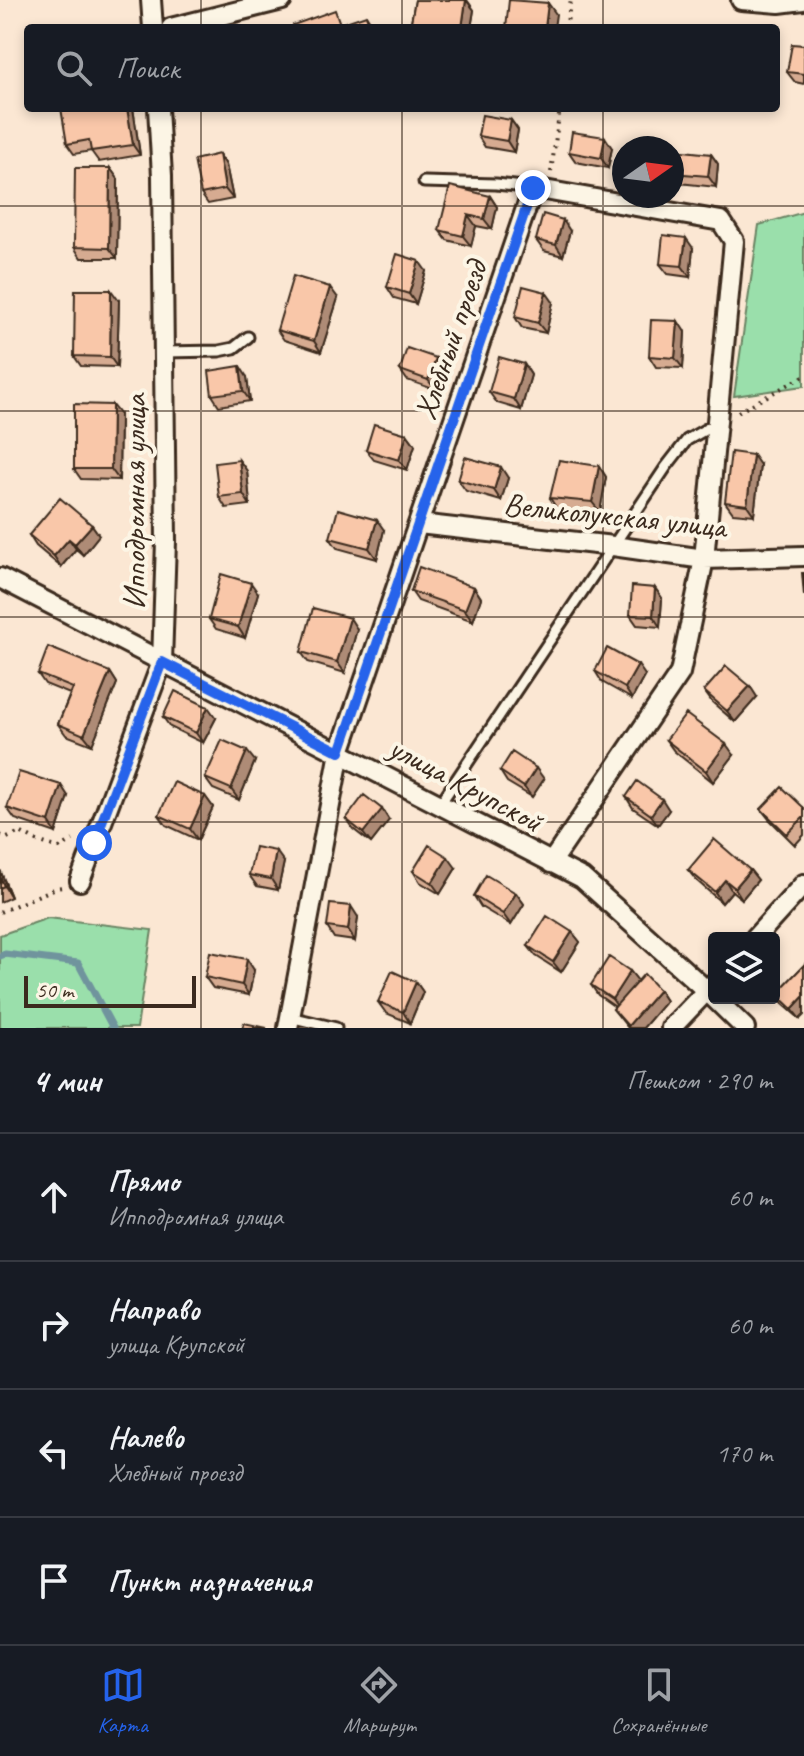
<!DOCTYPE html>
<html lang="ru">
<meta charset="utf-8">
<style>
:root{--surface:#171b24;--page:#20242c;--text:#f1f3f6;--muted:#9ea1a6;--line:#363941;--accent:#2563eb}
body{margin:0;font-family:Caveat,sans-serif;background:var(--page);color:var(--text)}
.controls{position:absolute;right:24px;bottom:24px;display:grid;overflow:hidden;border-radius:8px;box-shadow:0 4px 12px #0003}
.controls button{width:72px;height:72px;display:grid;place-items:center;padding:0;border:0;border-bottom:2px solid var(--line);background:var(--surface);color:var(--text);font:40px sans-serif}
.compass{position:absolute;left:612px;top:136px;width:72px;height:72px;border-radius:50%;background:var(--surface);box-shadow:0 4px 12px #0003;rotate:76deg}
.scale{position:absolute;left:24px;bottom:20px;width:172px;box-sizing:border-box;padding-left:8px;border:4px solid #3b2a1e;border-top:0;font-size:22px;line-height:28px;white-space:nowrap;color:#3b2a1e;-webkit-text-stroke:6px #fcf5e5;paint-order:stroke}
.stop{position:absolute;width:24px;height:24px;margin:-18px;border:6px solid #2563eb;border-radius:50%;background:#fff}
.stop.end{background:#2563eb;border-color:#fff;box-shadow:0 2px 8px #0008}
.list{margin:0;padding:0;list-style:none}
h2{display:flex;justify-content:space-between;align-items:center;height:104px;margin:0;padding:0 32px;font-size:34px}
h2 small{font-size:26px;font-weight:400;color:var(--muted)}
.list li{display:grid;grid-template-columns:52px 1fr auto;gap:24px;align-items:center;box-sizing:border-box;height:128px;padding:0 32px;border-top:2px solid var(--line)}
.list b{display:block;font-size:30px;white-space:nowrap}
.list p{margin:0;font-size:26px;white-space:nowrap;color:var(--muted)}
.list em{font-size:26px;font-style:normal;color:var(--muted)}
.icon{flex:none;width:44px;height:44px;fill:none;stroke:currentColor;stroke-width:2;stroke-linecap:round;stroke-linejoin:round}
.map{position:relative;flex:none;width:804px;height:1028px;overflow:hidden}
.search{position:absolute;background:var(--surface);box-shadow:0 4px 12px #0003;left:24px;right:24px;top:24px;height:88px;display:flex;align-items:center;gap:20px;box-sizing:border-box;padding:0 28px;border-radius:8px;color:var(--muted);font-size:30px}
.sheet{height:616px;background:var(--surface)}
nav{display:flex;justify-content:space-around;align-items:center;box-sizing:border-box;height:112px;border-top:2px solid var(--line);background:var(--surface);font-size:22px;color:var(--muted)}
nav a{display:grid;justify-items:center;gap:4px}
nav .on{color:var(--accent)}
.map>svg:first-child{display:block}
</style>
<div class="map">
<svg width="804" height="1028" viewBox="0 0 804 1028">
<rect width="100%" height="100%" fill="#fbe7d3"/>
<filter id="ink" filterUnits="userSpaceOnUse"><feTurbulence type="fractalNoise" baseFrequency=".0125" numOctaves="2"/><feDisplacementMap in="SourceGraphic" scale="16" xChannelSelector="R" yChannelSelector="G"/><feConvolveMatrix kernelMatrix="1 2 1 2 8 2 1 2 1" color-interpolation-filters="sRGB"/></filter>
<g filter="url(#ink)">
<path fill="#9adfab" stroke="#6a8464" stroke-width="2" d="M 804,212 L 804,386 L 734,396 L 759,225 Z
M 48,918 L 152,930 L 137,1028 L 0,1028 L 0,935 Z"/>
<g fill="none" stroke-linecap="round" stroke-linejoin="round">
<path stroke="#6f949d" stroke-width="7" d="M 0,956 L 5,954 L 78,963 L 113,1028"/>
<defs>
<path id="lane" d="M 424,182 L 496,184 L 533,188
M 163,352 L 219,351 L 234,348 L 248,337
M 440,804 L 666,467 L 687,440 L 715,424
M 290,1017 L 336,1028"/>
<path id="street" d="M 151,0 L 153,28
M 741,0 L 779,3 L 803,0
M 171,28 L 282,0
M 419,524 L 613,546 L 704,559 L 804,556
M 0,578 L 582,878 L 707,991 L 745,1028
M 80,881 L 162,662 L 166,541 L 162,176 L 158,108
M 755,938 L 804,884
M 288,1028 L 340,752 L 533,188 L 721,221 L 734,241 L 704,559 L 680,673 L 551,863
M 671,1028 L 714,983"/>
</defs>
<use href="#lane" stroke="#3b2a1e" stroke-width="15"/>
<use href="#street" stroke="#3b2a1e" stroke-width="24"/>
<path stroke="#3b2a1e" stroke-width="4" stroke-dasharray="2 6" stroke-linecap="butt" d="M 566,28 L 571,0
M 551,172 L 560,108
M 738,412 L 804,376
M 0,835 L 7,838 L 20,832 L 37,841 L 59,848 L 73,840
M 0,912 L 56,888 L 63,887"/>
<use href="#lane" stroke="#fcf5e5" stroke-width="9"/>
<use href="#street" stroke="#fcf5e5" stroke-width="18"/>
</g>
<path fill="#d6ab91" stroke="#3b2a1e" stroke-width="2" d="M 415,0 L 467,0 L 474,10 L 471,28 L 416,28 L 411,22 Z
M 804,45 L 804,84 L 795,82 L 787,72 Z
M 133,108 L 140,155 L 99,162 L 91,151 L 74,154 L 67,144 Z
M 511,120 L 518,130 L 514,152 L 485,147 L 478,136 Z
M 612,148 L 608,168 L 576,162 L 569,152 Z
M 219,154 L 226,165 L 233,199 L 208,204 L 201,194 Z
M 711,154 L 718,164 L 716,187 L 679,183 L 672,174 L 672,166 Z
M 110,168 L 118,179 L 117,258 L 81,258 L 74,247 Z
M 490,196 L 497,207 L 492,229 L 476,226 L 471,246 L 447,240 L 439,230 Z
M 570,231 L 563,256 L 544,251 L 536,240 Z
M 693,248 L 690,277 L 668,274 L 660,264 Z
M 426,271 L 416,304 L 394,298 L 387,287 Z
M 338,298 L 321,352 L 284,340 L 277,330 Z
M 119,301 L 117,367 L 81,366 L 74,356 Z
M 553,302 L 546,333 L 522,328 L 515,317 Z
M 685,332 L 683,368 L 656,367 L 649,356 Z
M 524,364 L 531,375 L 521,410 L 497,403 L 489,392 Z
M 443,369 L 436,390 L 407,380 L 400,370 Z
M 247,377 L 250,401 L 219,406 L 212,395 Z
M 120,415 L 119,480 L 81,479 L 74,469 Z
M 407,434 L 415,445 L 407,470 L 374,460 L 366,450 Z
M 239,460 L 247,471 L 250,505 L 226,508 L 219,497 Z
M 760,465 L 754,515 L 733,513 L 725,502 Z
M 599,466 L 606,477 L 600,512 L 557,509 L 550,498 Z
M 508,478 L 501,501 L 466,491 L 458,480 Z
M 92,525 L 99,535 L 83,555 L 76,549 L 61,567 L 36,546 L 29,535 Z
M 384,530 L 377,559 L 337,548 L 330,538 Z
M 474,587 L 481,598 L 473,621 L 418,601 L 411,591 Z
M 655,588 L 662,598 L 660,627 L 637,625 L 630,615 Z
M 258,593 L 245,638 L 216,629 L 209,619 Z
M 357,629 L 345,673 L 308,662 L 301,652 Z
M 595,671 L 645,675 L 632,699 L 602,682 Z
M 110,672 L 117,683 L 92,745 L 66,735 L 58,724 L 70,694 L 45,684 L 38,674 Z
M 704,691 L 757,697 L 735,722 L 712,702 Z
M 163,717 L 216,718 L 203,743 L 170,727 Z
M 666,740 L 734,755 L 713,782 L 674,751 Z
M 255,761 L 239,800 L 213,789 L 205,778 Z
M 500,771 L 544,779 L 532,797 L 507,782 Z
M 68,796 L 56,833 L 15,819 L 7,808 Z
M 205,796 L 213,807 L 198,840 L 166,825 L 159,815 Z
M 626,797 L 669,810 L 658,825 L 633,808 Z
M 804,808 L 804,835 L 795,845 L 769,819 L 761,809 Z
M 346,819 L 389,820 L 371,843 L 353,829 Z
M 284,862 L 278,890 L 257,886 L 249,875 Z
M 456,868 L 440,894 L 420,882 L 413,871 Z
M 0,870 L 11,897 L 0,902 Z
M 688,870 L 750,870 L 758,880 L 742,899 L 732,891 L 722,903 L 696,880 Z
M 516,893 L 524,904 L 511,925 L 481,907 L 474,896 Z
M 358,917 L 355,941 L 334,938 L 327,927 Z
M 572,932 L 580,942 L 561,972 L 536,956 L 528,946 Z
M 804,965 L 800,1019 L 783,1004 L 776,994 Z
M 254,970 L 249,995 L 213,988 L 205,977 Z
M 630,971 L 638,981 L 659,990 L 666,1001 L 643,1028 L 628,1028 L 613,1009 L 615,1007 L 598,995 L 591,985 Z
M 416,982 L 423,992 L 410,1023 L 386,1013 L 378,1002 Z"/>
<path fill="#ae8b76" stroke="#3b2a1e" stroke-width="2" d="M 466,0 L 474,10 L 471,28 L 462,28 Z
M 548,3 L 556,14 L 554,28 L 545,28 Z
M 366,15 L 373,26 L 374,28 L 370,28 Z
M 127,108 L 133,108 L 140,155 L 133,145 Z
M 511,120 L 518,130 L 514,152 L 507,141 Z
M 605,137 L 612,148 L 608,168 L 601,158 Z
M 219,154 L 226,165 L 233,199 L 225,189 Z
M 711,154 L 718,164 L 716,187 L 708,176 Z
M 110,168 L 118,179 L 117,258 L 109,248 Z
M 490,196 L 497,207 L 492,229 L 484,219 Z
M 468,215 L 476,226 L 471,246 L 463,236 Z
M 563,220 L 570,231 L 563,256 L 556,245 Z
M 686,238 L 693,248 L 690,277 L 682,266 Z
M 419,261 L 426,271 L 416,304 L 409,294 Z
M 330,287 L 338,298 L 321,352 L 314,341 Z
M 111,290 L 119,301 L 117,367 L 110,357 Z
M 546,292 L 553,302 L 546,333 L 538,323 Z
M 678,321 L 685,332 L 683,368 L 675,358 Z
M 436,358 L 443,369 L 436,390 L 428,380 Z
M 524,364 L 531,375 L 521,410 L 514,399 Z
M 240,366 L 247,377 L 250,401 L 243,391 Z
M 112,405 L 120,415 L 119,480 L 111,469 Z
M 407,434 L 415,445 L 407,470 L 399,460 Z
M 753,455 L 760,465 L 754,515 L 747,505 Z
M 239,460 L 247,471 L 250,505 L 243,494 Z
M 599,466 L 606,477 L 600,512 L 592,502 Z
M 501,467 L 508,478 L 501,501 L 494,490 Z
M 377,520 L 384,530 L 377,559 L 369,548 Z
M 92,525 L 99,535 L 83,555 L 75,544 Z
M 69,539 L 76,549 L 61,567 L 54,556 Z
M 251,583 L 258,593 L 245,638 L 238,627 Z
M 474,587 L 481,598 L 473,621 L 465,610 Z
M 655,588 L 662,598 L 660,627 L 653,616 Z
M 350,618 L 357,629 L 345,673 L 337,662 Z
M 638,665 L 645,675 L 632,699 L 625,688 Z
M 110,672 L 117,683 L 92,745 L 84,735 Z
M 750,686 L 757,697 L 735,722 L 727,711 Z
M 208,707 L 216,718 L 203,743 L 196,733 Z
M 726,744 L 734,755 L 713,782 L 706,771 Z
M 247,751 L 255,761 L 239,800 L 231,789 Z
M 536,768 L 544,779 L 532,797 L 524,787 Z
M 61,785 L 68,796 L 56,833 L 49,822 Z
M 205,796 L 213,807 L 198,840 L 190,829 Z
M 662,799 L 669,810 L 658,825 L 651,815 Z
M 382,809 L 389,820 L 371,843 L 363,833 Z
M 276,851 L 284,862 L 278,890 L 271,879 Z
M 448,857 L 456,868 L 440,894 L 432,883 Z
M 0,870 L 11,897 L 4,886 L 0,877 Z
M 750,870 L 758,880 L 742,899 L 735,888 Z
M 725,880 L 732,891 L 722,903 L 715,892 Z
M 516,893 L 524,904 L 511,925 L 503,914 Z
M 351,906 L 358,917 L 355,941 L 348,930 Z
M 572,932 L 580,942 L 561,972 L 553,962 Z
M 247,959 L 254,970 L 249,995 L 242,985 Z
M 630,971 L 638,981 L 619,1009 L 612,999 Z
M 416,982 L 423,992 L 410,1023 L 403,1012 Z
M 659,990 L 666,1001 L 643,1028 L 629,1028 L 628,1026 Z
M 804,996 L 804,1015 L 800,1019 L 792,1009 Z"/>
<path fill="#f9c7a9" stroke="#3b2a1e" stroke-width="2" d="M 415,0 L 466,0 L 462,28 L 451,28 L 411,22 Z
M 509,0 L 548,3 L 545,28 L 506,28 Z
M 335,10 L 340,24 L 366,15 L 370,28 L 294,28 L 293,25 Z
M 792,44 L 804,45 L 804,74 L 787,72 Z
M 61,108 L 127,108 L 133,145 L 91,151 L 89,140 L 67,144 Z
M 482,115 L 511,120 L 507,141 L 478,136 Z
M 572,132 L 605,137 L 601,158 L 569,152 Z
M 674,150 L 711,154 L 708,176 L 672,173 Z
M 219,154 L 225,189 L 201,194 L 194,160 Z
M 75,168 L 110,168 L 109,248 L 74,247 Z
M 450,186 L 490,196 L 484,219 L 468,215 L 463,236 L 439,230 Z
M 543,214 L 563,220 L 556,245 L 536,240 Z
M 663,235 L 686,238 L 682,266 L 660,264 Z
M 397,254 L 419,261 L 409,294 L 387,287 Z
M 293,276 L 330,287 L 314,341 L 277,330 Z
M 523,286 L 546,292 L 538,323 L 515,317 Z
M 75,290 L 111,290 L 110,357 L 74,356 Z
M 651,320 L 678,321 L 675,358 L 649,356 Z
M 407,348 L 436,358 L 428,380 L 400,370 Z
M 499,357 L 524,364 L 514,399 L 489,392 Z
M 240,366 L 243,391 L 212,395 L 209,371 Z
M 74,404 L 112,405 L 111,469 L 74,469 Z
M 374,424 L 407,434 L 399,460 L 366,450 Z
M 731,452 L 753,455 L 747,505 L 725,502 Z
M 465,457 L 501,467 L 494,490 L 458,480 Z
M 239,460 L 243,494 L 219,497 L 215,463 Z
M 559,460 L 599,466 L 592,502 L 550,498 Z
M 60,498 L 92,525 L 75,544 L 69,539 L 54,556 L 29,535 Z
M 338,509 L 377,520 L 369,548 L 330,538 Z
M 419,567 L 474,587 L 465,610 L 411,591 Z
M 802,573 L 804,573 L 804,596 Z
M 221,574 L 251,583 L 238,627 L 209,619 Z
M 632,586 L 655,588 L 653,616 L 630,615 Z
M 313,608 L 350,618 L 337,662 L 301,652 Z
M 48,647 L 110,672 L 84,735 L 58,724 L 73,688 L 38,674 Z
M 607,648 L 638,665 L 625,688 L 595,671 Z
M 726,666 L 750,686 L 727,711 L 704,691 Z
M 175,691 L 208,707 L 196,733 L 163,717 Z
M 686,714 L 726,744 L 706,771 L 666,740 Z
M 222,740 L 247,751 L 231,789 L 205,778 Z
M 512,752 L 536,768 L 524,787 L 500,771 Z
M 19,772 L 61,785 L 49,822 L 7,808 Z
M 637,781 L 662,799 L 651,815 L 626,797 Z
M 174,782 L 205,796 L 190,829 L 159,815 Z
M 782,787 L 804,808 L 804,817 L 787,834 L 761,809 Z
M 364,795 L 382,809 L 363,833 L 346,819 Z
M 714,839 L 750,870 L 735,888 L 725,880 L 715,892 L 688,870 Z
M 429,845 L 448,857 L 432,883 L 413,871 Z
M 255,847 L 276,851 L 271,879 L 249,875 Z
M 486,875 L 516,893 L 503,914 L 474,896 Z
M 0,877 L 4,886 L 0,888 Z
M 330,904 L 351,906 L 348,930 L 327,927 Z
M 547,916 L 572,932 L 553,962 L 528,946 Z
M 210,952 L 247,959 L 242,985 L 205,977 Z
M 609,957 L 630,971 L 612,999 L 591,985 Z
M 804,965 L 804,996 L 792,1009 L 776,994 Z
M 392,971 L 416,982 L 403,1012 L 378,1002 Z
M 644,974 L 659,990 L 628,1026 L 613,1009 Z
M 244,1023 L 267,1028 L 242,1028 Z"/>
</g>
<g fill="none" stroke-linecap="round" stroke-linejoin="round" filter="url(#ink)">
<path stroke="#2563eb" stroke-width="10" d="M 94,843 L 162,662 L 340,752 L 533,188"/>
</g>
<path fill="none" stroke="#3b2a1e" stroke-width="2" stroke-opacity="0.55" d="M 201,0 L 201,28M 402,0 L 402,28M 603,0 L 603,28M 201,108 L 201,1028M 402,108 L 402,1028M 603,108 L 603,1028M 0,206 L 804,206M 0,411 L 804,411M 0,617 L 804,617M 0,822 L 804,822"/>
<g text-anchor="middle" stroke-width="8" stroke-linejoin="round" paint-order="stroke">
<g font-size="32" fill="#3b2a1e" stroke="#fcf5e5">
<text transform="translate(450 340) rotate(-71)" y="11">Хлебный проезд</text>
<text transform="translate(134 502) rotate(-90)" y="11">Ипподромная улица</text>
<text transform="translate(615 515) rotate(6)" y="11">Великолукская улица</text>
<text transform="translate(466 784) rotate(28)" y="11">улица Крупской</text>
</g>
</g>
</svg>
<div class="controls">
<button><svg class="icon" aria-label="layers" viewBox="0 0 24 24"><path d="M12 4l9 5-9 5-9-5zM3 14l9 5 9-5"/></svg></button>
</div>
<svg class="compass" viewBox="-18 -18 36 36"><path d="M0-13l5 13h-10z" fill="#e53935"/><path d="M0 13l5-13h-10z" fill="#9ea1a6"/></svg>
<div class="scale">50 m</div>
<div class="stop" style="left:94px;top:843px"></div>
<div class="stop end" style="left:533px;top:188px"></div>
<div class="search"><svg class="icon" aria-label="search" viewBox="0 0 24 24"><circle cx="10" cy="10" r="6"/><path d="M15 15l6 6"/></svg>Поиск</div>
</div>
<section class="sheet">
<h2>4 мин<small>Пешком · 290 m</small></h2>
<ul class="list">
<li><svg class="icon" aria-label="ahead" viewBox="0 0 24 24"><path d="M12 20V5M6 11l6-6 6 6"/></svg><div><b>Прямо</b><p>Ипподромная улица</p></div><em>60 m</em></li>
<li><svg class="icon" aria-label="right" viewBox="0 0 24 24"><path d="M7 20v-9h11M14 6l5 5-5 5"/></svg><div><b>Направо</b><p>улица Крупской</p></div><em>60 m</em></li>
<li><svg class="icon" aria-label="left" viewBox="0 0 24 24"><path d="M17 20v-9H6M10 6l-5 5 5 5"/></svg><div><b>Налево</b><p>Хлебный проезд</p></div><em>170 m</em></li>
<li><svg class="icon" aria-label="arrive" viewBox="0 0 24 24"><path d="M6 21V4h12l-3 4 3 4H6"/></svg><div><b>Пункт назначения</b></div></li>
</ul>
</section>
<nav>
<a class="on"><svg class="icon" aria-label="map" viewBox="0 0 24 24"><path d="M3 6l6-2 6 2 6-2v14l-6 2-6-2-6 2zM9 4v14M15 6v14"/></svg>Карта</a>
<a><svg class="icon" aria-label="directions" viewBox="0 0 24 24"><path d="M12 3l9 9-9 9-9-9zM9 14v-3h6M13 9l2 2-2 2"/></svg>Маршрут</a>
<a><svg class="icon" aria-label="saved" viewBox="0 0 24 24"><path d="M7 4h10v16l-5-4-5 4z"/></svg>Сохранённые</a>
</nav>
